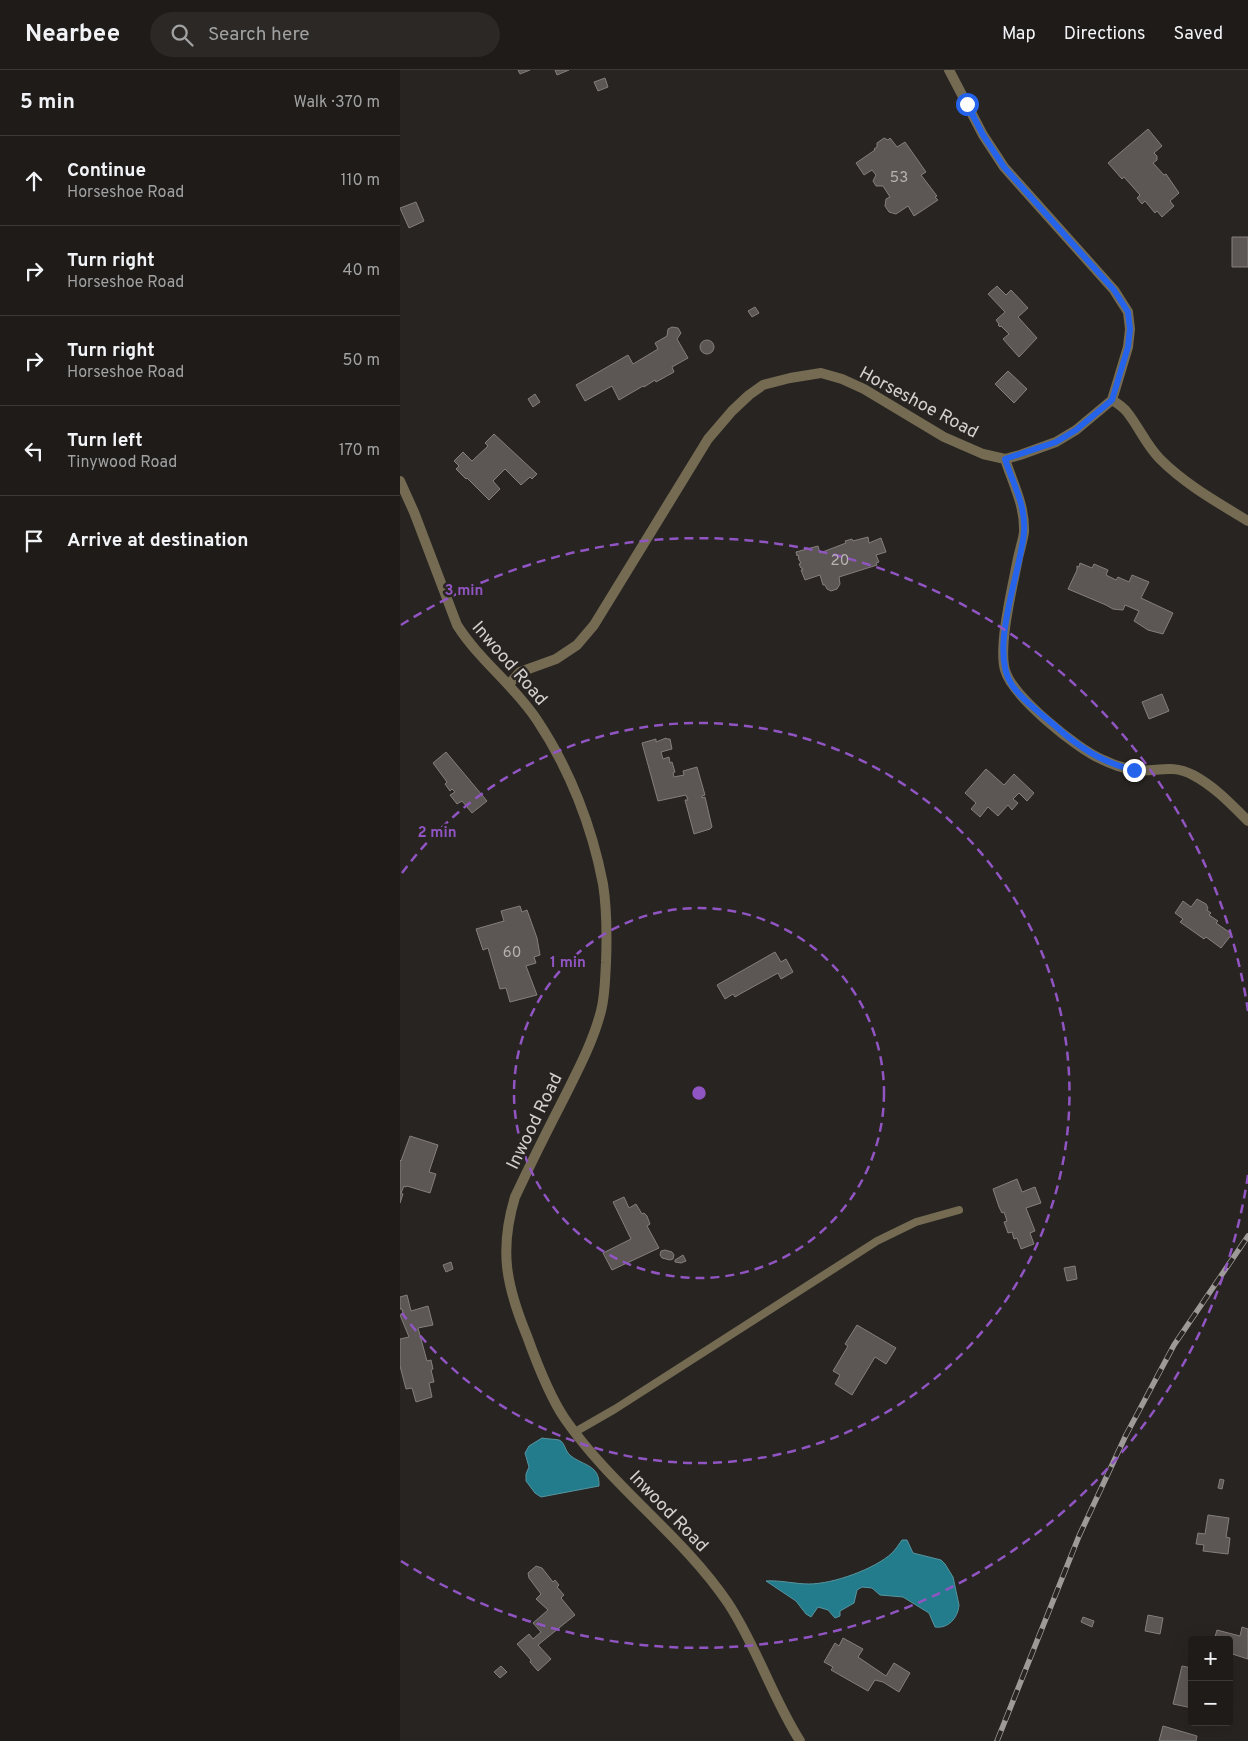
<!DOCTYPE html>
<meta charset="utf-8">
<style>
:root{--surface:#1e1b19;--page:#2b2826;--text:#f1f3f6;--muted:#a1a1a2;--line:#3c3938}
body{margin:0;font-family:Overpass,sans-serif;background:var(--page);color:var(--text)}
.controls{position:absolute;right:15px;bottom:15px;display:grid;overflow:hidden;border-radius:5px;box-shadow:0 5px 20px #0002}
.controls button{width:45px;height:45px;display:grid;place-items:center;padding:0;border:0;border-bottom:1px solid var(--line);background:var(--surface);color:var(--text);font:25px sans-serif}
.stop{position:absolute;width:15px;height:15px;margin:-11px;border:4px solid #2563eb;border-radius:50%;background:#fff}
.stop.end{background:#2563eb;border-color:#fff;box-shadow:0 1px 5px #0008}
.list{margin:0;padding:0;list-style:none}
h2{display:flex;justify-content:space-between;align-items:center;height:65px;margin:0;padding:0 20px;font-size:21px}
h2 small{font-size:16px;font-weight:400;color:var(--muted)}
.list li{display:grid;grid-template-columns:32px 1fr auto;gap:15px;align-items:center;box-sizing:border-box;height:90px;padding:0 20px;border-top:1px solid var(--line)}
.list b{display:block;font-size:19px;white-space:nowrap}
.list p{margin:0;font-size:16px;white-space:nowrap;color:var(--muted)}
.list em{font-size:16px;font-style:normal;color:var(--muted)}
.icon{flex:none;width:28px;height:28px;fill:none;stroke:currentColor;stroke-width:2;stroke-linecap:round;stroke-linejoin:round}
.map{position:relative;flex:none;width:848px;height:1671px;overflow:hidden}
header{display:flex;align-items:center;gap:30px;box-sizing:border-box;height:70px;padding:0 25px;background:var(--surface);border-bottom:1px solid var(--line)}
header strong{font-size:24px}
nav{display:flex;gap:28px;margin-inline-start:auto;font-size:18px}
.search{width:350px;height:45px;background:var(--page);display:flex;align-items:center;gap:12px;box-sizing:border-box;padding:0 18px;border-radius:28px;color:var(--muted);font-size:19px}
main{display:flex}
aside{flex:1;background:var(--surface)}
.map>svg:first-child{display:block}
</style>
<header>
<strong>Nearbee</strong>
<div class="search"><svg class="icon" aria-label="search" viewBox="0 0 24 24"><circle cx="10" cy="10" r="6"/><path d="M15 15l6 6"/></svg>Search here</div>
<nav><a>Map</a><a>Directions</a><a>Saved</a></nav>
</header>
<main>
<aside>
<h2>5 min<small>Walk · 370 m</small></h2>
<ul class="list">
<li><svg class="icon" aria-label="ahead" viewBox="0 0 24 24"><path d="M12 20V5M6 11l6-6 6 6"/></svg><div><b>Continue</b><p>Horseshoe Road</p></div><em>110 m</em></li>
<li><svg class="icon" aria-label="right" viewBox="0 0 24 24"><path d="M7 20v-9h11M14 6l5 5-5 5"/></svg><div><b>Turn right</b><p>Horseshoe Road</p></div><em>40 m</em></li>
<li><svg class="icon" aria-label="right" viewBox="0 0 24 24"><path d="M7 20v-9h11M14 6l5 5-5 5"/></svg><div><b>Turn right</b><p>Horseshoe Road</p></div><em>50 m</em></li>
<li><svg class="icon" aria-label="left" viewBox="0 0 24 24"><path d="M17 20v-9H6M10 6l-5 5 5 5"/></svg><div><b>Turn left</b><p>Tinywood Road</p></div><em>170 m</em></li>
<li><svg class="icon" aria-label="arrive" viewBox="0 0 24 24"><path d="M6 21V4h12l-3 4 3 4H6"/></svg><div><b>Arrive at destination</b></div></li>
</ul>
</aside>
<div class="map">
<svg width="848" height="1671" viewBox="0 0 848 1671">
<rect width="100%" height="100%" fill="#282421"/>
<path fill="#227c8c" stroke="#5795a0" d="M 142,1368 C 147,1369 154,1369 159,1370 C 165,1372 165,1382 171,1386 C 184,1396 200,1395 199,1416 L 141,1427 L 135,1423 L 126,1411 L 126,1404 L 129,1397 L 125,1383 L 129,1376 Z
M 502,1470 L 507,1470 L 513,1483 L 541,1490 L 545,1494 L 553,1507 L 559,1535 C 558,1548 548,1559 535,1557 L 529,1543 L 503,1527 L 480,1525 L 472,1518 L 462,1517 L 457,1520 L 454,1533 L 440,1541 L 440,1546 L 435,1548 L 428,1540 L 418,1537 L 411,1547 L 406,1544 L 396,1531 L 366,1511 C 380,1510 395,1514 409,1514 C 433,1514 475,1499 492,1483 C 496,1479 499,1474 502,1470 Z"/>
<path fill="#5c5755" stroke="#847e7c" d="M 118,0 L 130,0 L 120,4 Z
M 155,0 L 169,0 L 157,5 Z
M 205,8 L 208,17 L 198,21 L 194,12 Z
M 748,59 L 762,76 L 754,83 L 757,86 L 757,90 L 753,93 L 764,105 L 766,104 L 779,123 L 770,131 L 774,136 L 762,147 L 757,141 L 755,143 L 745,131 L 742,134 L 737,128 L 740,125 L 724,107 L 722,109 L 708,93 Z
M 484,68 L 488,70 L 490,68 L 497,77 L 505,72 L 526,102 L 521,105 L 537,126 L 535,127 L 538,130 L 514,146 L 508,136 L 496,144 L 489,142 L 485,136 L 486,129 L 490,127 L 483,116 L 476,116 L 473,111 L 476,105 L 472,100 L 464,105 L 456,93 L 475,80 L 474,79 L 477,77 L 477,73 Z
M 16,132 L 24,151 L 9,158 L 0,138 Z
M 832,167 L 848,167 L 848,197 L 832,197 Z
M 597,216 L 606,225 L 611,220 L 628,238 L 618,247 L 637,268 L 619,287 L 603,269 L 609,264 L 601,256 L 600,257 L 598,255 L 599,254 L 596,250 L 605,242 L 588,224 Z
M 355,237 L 359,243 L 352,247 L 348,241 Z
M 272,257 L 278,258 L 281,263 L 277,269 L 288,288 L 272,297 L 274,302 L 256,312 L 255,310 L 244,317 L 243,316 L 219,330 L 212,316 L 185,331 L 176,315 L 228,285 L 233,294 L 258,279 L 255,273 L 267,266 L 268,259 Z
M300 277a7 7 0 1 1 14 0a7 7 0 1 1-14 0Z
M 608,301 L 627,319 L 614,333 L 595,314 Z
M 135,324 L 140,332 L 133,337 L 128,329 Z
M 94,364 L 137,404 L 132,409 L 130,407 L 121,415 L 105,399 L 93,411 L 100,419 L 89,430 L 67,408 L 66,409 L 56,399 L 59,396 L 54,391 L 63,382 L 72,391 L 88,376 L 85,373 Z
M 468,467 L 469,473 L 481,468 L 486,482 L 476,485 L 479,492 L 476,493 L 477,495 L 439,507 L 440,514 L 437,519 L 431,521 L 427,519 L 425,515 L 423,515 L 420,505 L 405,510 L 401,500 L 403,500 L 402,498 L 401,498 L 399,494 L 401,493 L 398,488 L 399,488 L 398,485 L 397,486 L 396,482 L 418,476 L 420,483 L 446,473 L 445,471 L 452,469 L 453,471 Z
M 680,493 L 692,498 L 694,494 L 708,500 L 706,505 L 716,510 L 718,507 L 729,512 L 732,505 L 749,512 L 741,528 L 773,543 L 763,564 L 748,560 L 734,551 L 739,541 L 725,535 L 723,540 L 713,539 L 706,535 L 668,519 L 677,500 L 677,496 L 679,497 Z
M 762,624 L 769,641 L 749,649 L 742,632 Z
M 266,668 L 267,669 L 270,669 L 272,679 L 261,682 L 263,689 L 269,687 L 270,693 L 272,692 L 275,702 L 273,703 L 274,707 L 284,705 L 283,701 L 297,697 L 305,725 L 302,726 L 302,728 L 305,727 L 312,757 L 310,759 L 294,764 L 285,730 L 288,730 L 286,725 L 258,731 L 242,673 L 256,669 L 256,672 Z
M 46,682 L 87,731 L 72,743 L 62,731 L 57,734 L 50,725 L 55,722 L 52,719 L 50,721 L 45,714 L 47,712 L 33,693 Z
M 586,699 L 604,715 L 614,704 L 634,723 L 627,731 L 619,723 L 613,729 L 618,733 L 612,740 L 608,735 L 598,746 L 588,737 L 580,747 L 571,739 L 576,733 L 565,723 Z
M 797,829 L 806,834 L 808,838 L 807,840 L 811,843 L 809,845 L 818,851 L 816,853 L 832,864 L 821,878 L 806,867 L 804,869 L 780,852 L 783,849 L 775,843 L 783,831 L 791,837 Z
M 120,836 L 122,842 L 127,840 L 137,868 L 140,885 L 134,887 L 136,893 L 126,896 L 137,925 L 110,932 L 106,918 L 100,919 L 88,878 L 83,880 L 76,859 L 104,851 L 101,841 Z
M 375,882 L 381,892 L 386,889 L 393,902 L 381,909 L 378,903 L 340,924 L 335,927 L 333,924 L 325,929 L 317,915 Z
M 10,1066 L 38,1075 L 29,1102 L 36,1104 L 30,1123 L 7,1116 L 6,1117 L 4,1116 L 1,1123 L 3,1124 L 0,1133 L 0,1090 L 1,1091 Z
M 617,1109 L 622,1122 L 635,1117 L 641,1133 L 626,1138 L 635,1161 L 630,1163 L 634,1174 L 621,1179 L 617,1168 L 614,1169 L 612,1162 L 608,1163 L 604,1152 L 607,1151 L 604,1142 L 602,1143 L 599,1137 L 593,1119 Z
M 224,1127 L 229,1138 L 236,1134 L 242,1144 L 244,1143 L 247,1146 L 250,1154 L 247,1156 L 259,1178 L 212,1200 L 203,1183 L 231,1169 L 213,1132 Z
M 265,1180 L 272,1182 L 274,1185 L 273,1189 L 270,1190 L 262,1188 L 260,1185 L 261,1181 Z
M 283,1185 L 286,1191 L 281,1193 L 275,1192 L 275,1190 Z
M 51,1192 L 53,1199 L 46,1202 L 43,1195 Z
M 675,1196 L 677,1209 L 667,1211 L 664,1198 Z
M 7,1225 L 11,1241 L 28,1236 L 33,1255 L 18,1258 L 27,1291 L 31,1290 L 33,1299 L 31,1300 L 34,1312 L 29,1313 L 32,1327 L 16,1332 L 12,1318 L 6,1319 L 0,1296 L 0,1269 L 9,1267 L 0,1245 L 3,1243 L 2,1239 L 0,1239 L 0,1227 Z
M 457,1255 L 496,1278 L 486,1294 L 475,1287 L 452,1325 L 435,1314 L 440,1305 L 433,1301 L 448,1276 L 445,1274 Z
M 820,1409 L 824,1410 L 822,1419 L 818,1418 Z
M 808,1445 L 829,1448 L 826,1467 L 830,1468 L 828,1484 L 803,1481 L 804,1475 L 796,1474 L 798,1463 L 805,1464 Z
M 136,1496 L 142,1498 L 153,1512 L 155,1510 L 159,1515 L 157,1517 L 164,1525 L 161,1528 L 175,1545 L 138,1575 L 151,1589 L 138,1601 L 130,1592 L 131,1590 L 117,1574 L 129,1564 L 133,1569 L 141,1562 L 133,1553 L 148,1540 L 136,1529 L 141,1524 L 129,1508 L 128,1503 Z
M 748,1545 L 763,1548 L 760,1564 L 745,1561 Z
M 683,1547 L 694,1551 L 692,1557 L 681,1552 Z
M 842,1557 L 848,1559 L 848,1589 L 829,1583 L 829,1570 L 814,1570 L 817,1560 L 840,1566 Z
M 443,1568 L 463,1579 L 458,1587 L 486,1606 L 494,1593 L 510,1603 L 499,1622 L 483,1612 L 475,1610 L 468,1621 L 431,1600 L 433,1597 L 424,1592 L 435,1573 L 439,1576 Z
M 101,1596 L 107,1602 L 100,1608 L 94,1602 Z
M 782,1596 L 792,1598 L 792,1638 L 773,1634 Z
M 763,1656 L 797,1666 L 796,1671 L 759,1671 Z"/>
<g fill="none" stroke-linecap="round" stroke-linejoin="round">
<path stroke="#746b52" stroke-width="8" d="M 175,1362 L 215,1339 L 477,1171 L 516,1152 L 559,1140"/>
<path stroke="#746b52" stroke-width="10" d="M 712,330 C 717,333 723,337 727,342 C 739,357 746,375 760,389 C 786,415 817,432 848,451
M 605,389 C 613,414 625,435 624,462 C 623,470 620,479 618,488 C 613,515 598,575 605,600 C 612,626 676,678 701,689 C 711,694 722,698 734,700 C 756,703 770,693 793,705 C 814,716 831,734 848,751
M 0,411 L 14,442 L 57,555 C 79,590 114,615 137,650 C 169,698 192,756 203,814 C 207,839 207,866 206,893 C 205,909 205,926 201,941 C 193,972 178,1000 164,1028 C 147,1061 131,1093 115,1127 C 99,1180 106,1215 127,1266 C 136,1291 150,1327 165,1349 C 212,1417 282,1465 328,1533 C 357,1577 372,1627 400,1671
M 109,614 L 120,602 L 156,589 L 177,575 L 194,555 L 308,369 L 332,341 L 349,325 L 363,315 L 390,308 L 421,303 L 442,309 L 464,319 L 544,367 L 583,384 L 605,389 L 620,385 L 656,372 L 676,360 L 712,330 L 728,277 L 730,259 L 728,242 L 714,220 L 604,97 L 583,65 L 549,0"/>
<defs>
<path id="rail" d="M 597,1671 L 679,1466 L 726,1365 L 774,1275 L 848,1166"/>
</defs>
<use href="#rail" stroke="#9d9a98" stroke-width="5.5"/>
<use href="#rail" stroke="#282421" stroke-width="4" stroke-dasharray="11" stroke-linecap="butt"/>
</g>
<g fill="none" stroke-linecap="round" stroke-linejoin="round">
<path stroke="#2563eb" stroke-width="6" d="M 567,34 L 583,65 L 604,97 L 714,220 L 728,242 L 730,259 L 728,277 L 712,330 L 676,360 L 656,372 L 605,389 C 613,414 626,435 624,462 C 621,501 588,580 612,615 C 622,630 639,642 653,654 C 677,676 702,693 734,700"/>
</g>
<g fill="none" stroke="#9155c3" stroke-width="2.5" stroke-dasharray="9 6">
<circle cx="299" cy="1023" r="185"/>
<path d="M2 803A370 370 0 1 1 2 1243"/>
<path d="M848 1105A555 555 0 0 1 1 1491M1 555A555 555 0 0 1 848 941"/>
</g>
<g text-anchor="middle" stroke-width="5" stroke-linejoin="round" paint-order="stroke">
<g font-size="15" fill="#b5b2b0">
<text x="499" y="112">53</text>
<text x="440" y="495">20</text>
<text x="112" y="887">60</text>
</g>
<g font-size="18" fill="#d3d0cf" stroke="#282421">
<text transform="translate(519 332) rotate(28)" y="6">Horseshoe Road</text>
<text transform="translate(110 593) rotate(49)" y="6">Inwood Road</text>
<text transform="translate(134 1051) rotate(-64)" y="6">Inwood Road</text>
<text transform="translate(269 1441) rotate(46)" y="6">Inwood Road</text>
</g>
</g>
<circle cx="299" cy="1023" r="8" fill="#9155c3" stroke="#282421" stroke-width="2.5"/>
<g font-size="15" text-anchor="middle" font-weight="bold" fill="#9155c3" stroke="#282421" stroke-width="5" stroke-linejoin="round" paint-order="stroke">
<text x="64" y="525">3 min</text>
<text x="37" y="767">2 min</text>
<text x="168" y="897">1 min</text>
</g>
</svg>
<div class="controls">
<button>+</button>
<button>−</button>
</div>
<div class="stop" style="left:567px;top:34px"></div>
<div class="stop end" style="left:734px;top:700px"></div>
</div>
</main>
